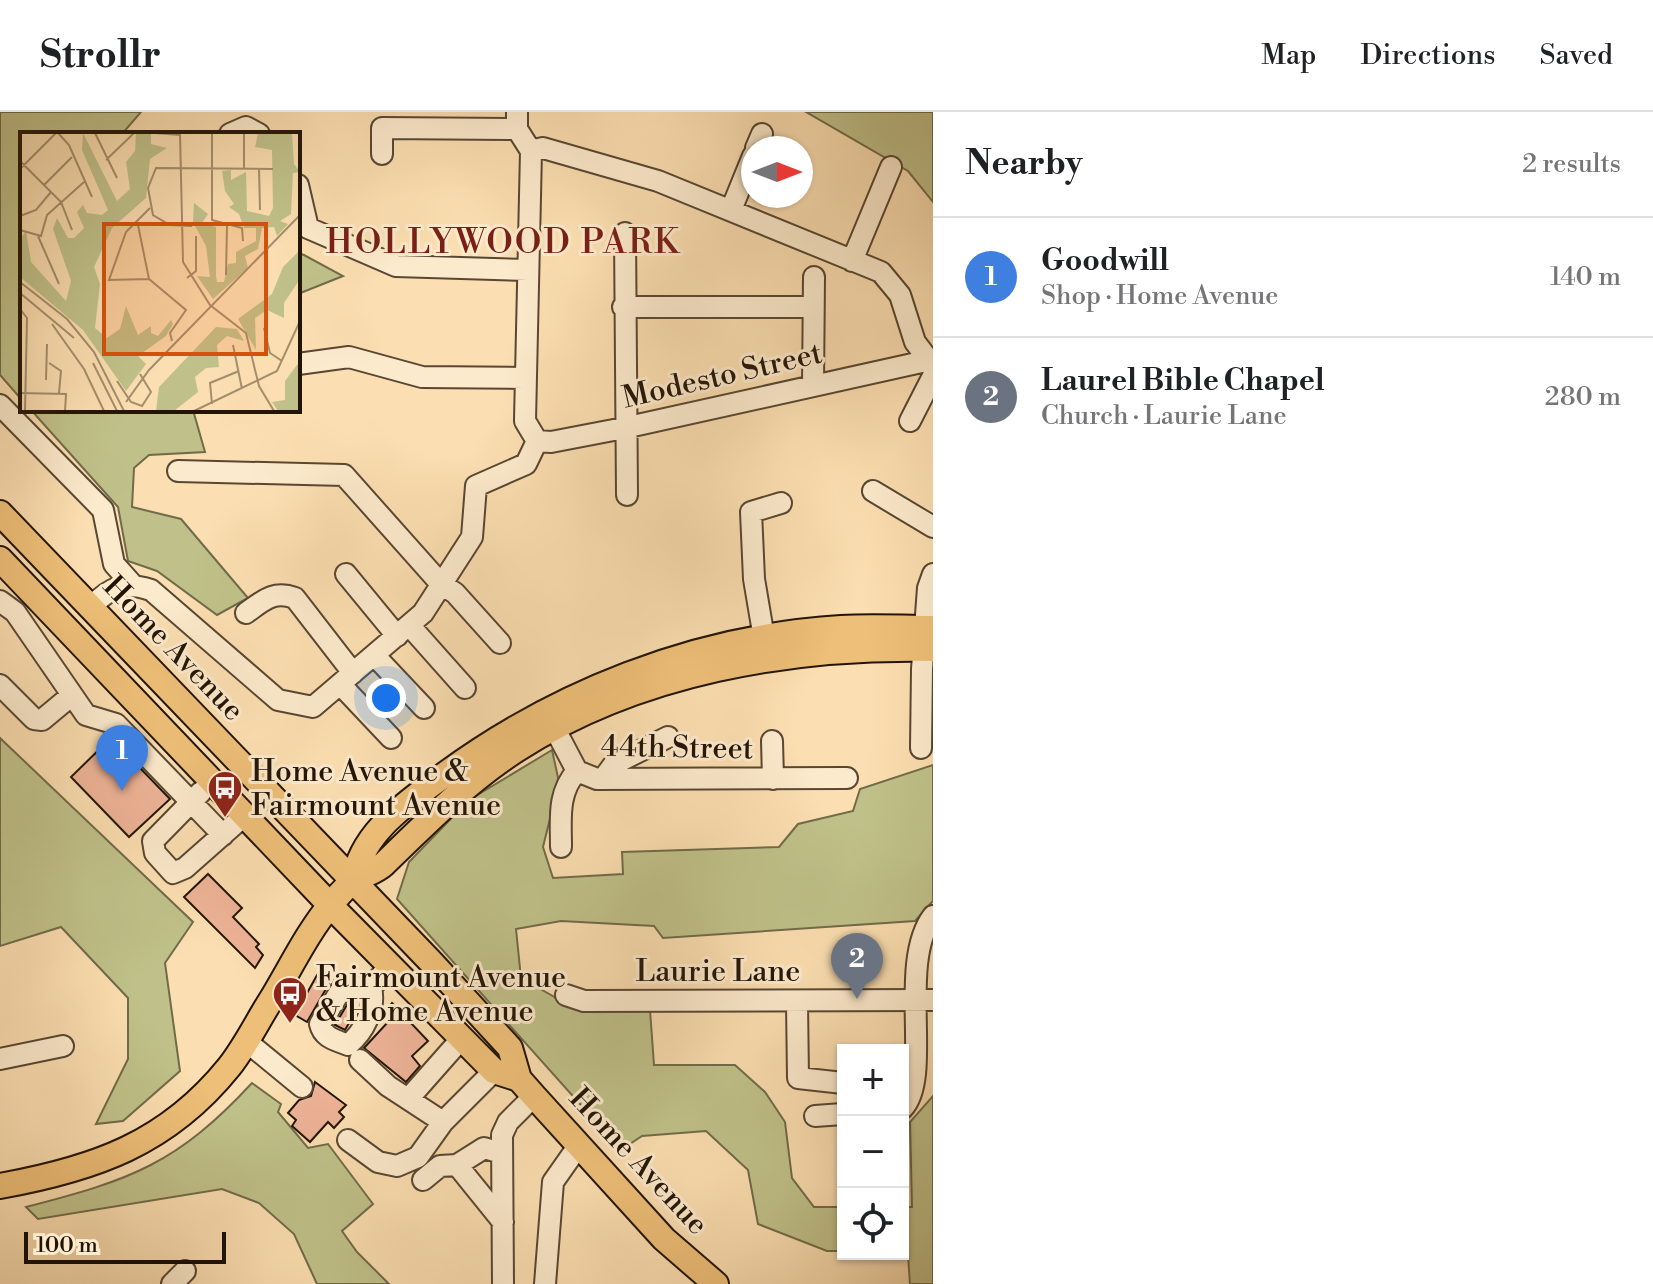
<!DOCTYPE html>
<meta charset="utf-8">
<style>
:root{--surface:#fff;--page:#f6f6f6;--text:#202124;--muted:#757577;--line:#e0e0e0;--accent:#8f2418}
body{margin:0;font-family:"Libre Bodoni",serif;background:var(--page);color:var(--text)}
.controls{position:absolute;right:24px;bottom:24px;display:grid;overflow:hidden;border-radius:0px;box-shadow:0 2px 6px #0004}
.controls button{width:72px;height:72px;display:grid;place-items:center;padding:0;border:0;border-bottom:2px solid var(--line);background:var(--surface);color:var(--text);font:40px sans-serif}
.compass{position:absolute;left:741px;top:24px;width:72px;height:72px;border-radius:50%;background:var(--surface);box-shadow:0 2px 6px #0004;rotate:90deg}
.scale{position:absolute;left:24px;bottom:20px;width:202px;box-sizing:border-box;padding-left:8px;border:4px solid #221508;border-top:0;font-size:22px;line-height:28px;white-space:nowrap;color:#221508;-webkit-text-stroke:6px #fceacc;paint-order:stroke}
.you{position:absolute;left:386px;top:586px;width:28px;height:28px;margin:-20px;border:6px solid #fff;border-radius:50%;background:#1a73e8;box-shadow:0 0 0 12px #1a73e833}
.badge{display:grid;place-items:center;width:52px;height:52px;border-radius:50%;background:var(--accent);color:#fff;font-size:26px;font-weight:700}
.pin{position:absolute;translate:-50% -66px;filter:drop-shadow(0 2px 4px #0008)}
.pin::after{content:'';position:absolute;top:42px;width:28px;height:24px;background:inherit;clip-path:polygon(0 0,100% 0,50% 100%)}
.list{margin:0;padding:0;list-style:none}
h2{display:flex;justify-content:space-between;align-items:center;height:104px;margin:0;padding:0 32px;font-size:34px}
h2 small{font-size:26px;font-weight:400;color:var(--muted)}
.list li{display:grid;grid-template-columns:52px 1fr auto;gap:24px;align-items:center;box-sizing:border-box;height:120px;padding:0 32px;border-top:2px solid var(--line)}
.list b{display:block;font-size:30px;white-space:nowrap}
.list p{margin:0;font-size:26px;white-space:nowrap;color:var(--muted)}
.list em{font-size:26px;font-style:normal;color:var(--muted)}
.icon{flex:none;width:44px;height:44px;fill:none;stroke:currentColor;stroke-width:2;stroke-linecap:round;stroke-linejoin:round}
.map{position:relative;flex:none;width:933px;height:1172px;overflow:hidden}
header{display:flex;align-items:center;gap:48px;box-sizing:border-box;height:112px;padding:0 40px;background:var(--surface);border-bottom:2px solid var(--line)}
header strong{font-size:38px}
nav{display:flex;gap:44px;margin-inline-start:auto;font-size:28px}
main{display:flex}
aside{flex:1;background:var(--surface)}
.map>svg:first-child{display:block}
</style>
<header>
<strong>Strollr</strong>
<nav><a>Map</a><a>Directions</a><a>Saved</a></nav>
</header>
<main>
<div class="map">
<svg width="933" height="1172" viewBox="0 0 933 1172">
<rect width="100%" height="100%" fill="#fbdeb1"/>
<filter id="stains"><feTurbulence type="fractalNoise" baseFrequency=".0025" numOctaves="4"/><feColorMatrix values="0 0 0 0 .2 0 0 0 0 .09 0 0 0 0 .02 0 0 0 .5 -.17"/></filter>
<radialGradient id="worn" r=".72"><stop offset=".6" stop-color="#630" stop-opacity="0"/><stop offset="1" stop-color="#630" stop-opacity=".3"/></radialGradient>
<path fill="#c0c18a" stroke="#716b49" stroke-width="2" d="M 0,0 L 141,0 L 122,22 L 22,22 L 22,288 L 0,263 Z
M 806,0 L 933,0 L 933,90 L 908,59 Z
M 298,141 L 304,143 L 343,164 L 298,182 Z
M 31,298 L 193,298 L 205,340 L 149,343 L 134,356 L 132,395 L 181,407 L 248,486 L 217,503 L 157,459 L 128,449 L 118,395 Z
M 0,626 L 193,810 L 165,851 L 180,959 L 123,1009 L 96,1012 L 128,947 L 128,886 L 61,815 L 0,834 Z
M 552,638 L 559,670 L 543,735 L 553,766 L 623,762 L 622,740 L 779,735 L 798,712 L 853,699 L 860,677 L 933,653 L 933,789 L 915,809 L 663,826 L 654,814 L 561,809 L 516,817 L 521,866 L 574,896 L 650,898 L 654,953 L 735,953 L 765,980 L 785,1010 L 792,1066 L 814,1095 L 843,1095 L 843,1139 L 827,1139 L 758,1112 L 748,1058 L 706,1019 L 642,1024 L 621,1038 L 397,787 L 409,750 L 469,688 Z
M 252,971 L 281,992 L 278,1000 L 308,1036 L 328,1032 L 373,1092 L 342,1119 L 357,1140 L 389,1172 L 317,1172 L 294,1122 L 259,1091 L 222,1077 L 38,1107 L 26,1095 C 131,1068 177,1052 252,971 Z
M 933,984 L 933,1172 L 910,1172 L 908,1143 L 886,1142 L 903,1142 L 903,1095 L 912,1095 L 910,1010 Z"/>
<path fill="#eeb397" stroke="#221508" stroke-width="2" d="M 111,626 L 170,687 L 129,725 L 71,665 Z
M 208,762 L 242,796 L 233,805 L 259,832 L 256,835 L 263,843 L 255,856 L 184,785 Z
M 317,863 L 330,870 L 307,910 L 295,903 Z
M 348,891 L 358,896 L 345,918 L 335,913 Z
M 392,891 L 428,929 L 412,944 L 420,954 L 406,970 L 364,936 L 388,910 L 382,904 Z
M 315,970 L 346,993 L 339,1000 L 344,1005 L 334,1016 L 328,1010 L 310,1030 L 292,1014 L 296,1008 L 288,1001 L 299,988 L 311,984 Z"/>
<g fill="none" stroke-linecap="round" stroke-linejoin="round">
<defs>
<path id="minor" d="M 517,0 L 517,17 L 531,39 L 525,309 L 537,329 L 551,330 L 624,316 L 926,249
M 230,22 L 246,15 L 259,22
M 756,36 L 762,22
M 531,39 L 543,36 L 658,69 L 881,160 L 900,183 L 915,230 L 933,254
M 382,42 L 382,16 L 517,17
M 298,73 L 308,116 L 396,154 L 528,158
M 731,98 L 753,44
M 625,121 L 627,383
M 852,149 L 891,55
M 623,195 L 813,195
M 298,252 L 349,245 L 422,265 L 525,266
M 813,274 L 814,165
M 0,293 L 103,398 L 114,452 L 131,471
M 910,309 L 933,264
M 178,359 L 344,363 L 441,472 L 455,481 L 500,531
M 873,379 L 933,415
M 346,462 L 397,524
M 0,489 L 15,500 L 86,603 L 116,612 L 223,723
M 91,495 C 110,475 124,469 151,478 L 278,588 L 313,595 L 423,501 L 472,425 L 476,374 L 526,352 L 537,329
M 246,501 C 263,489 273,478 295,486 L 353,561
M 409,513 L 465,576
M 764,526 L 754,467 L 751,400 L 781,391
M 374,543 L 424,596
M 340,572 L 391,626
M 0,573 L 34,607 L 42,608 L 72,583
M 547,602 L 577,659 L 597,667 L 847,666
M 772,629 L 773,667
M 921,636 L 922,557 L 928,476 L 933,462
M 603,667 L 614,652 L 668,625
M 201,680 L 153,729 L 155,741 L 173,761 L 185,756 L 245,703
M 561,735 C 561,707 557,681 577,659
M 371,876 C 376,896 364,920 348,933 C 336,928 323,926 320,912 L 344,873 L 371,876 L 390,853
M 566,883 L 584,889 L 933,888
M 797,890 L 798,966 L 843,971
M 246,929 L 302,975
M 0,947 L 63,934
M 360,948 L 388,974 L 443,1010
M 409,986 L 462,926
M 903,996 C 933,964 897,851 933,804
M 815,1004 L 843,1002
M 348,1028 L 378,1050 L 397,1054 L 418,1045 L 443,1010 L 494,959
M 457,1053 L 503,1110
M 423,1068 L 440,1054 L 457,1053 L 484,1036 L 501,1041
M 172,1172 L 185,1159
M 503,1172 L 502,1023 L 508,1010 L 534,984
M 545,1172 L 553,1070 L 579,1033"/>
<path id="major" d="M 0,401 L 433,852 L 510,936 L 519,967 L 534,984 L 664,1127 L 716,1172
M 0,447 L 330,793 L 494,959 L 519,967
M 354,769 C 360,724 401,695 436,669 C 553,581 695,525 841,516 C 872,514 903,516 933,516
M 0,1074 C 94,1057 167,1032 229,955 C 245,935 257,910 271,888 C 290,857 308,819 332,791 C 338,784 345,775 353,770 C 363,762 374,761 384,752 C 426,711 467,670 516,638 C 638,560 790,534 933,537"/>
</defs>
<use href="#minor" stroke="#584732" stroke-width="24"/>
<use href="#major" stroke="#221508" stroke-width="28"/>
<use href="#minor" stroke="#fceacc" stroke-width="20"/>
<use href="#major" stroke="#eebf78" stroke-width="24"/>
</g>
<defs>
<symbol id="bus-pin" viewBox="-11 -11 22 30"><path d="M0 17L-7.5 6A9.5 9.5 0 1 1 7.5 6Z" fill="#8f2418" stroke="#fceacc"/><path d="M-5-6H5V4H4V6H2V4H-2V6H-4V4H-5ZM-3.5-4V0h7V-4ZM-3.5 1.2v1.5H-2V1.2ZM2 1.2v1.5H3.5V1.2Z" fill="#fff"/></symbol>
</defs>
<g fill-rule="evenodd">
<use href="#bus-pin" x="205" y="656" width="40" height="54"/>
<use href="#bus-pin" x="270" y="862" width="40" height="54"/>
</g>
<g text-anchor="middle" stroke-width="6" stroke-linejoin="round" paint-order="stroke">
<g font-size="30" fill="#221508" stroke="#fceacc">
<text transform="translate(722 263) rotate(-13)" y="10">Modesto Street</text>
<text transform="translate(174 536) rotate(46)" y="10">Home Avenue</text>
<text transform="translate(677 635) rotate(1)" y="10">44th Street</text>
<text x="718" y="869">Laurie Lane</text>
<text transform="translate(639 1049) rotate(47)" y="10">Home Avenue</text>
</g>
<g font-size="30" fill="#221508" stroke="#fceacc" text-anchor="start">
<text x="251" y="669">Home Avenue &amp;<tspan x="251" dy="34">Fairmount Avenue</tspan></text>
<text x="316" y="875">Fairmount Avenue<tspan x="316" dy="34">&amp; Home Avenue</tspan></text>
</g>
<g font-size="34" letter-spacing="2" fill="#7a1f14" stroke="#fceacc">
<text x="503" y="141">HOLLYWOOD PARK</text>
</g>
</g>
<g transform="translate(20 20)">
<rect width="280" height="280" fill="#fbdeb1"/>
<path d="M 63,1 L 97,69 L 110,57 L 106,30 L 115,19 L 116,2 L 131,1 L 131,12 L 147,16 L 130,27 L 126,66 L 92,96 L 74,135 L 80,152 L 75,196 L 87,206 L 100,197 L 106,174 L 118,203 L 131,194 L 131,201 L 138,204 L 151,188 L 153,192 L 146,204 L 118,224 L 126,232 L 106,259 L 63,198 L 0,145 L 0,107 L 6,99 L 11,130 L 46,169 L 51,149 L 33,97 L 37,86 L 48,106 L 54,106 L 64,96 L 57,80 L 63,73 L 67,81 L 82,83 L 88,78 L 62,18 ZM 238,1 L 272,1 L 274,32 L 280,40 L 273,41 L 271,82 L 260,89 L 268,92 L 257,104 L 254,95 L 242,96 L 238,117 L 225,124 L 228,136 L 193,167 L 177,144 L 190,145 L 186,114 L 173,90 L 174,71 L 188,82 L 182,91 L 196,95 L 196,144 L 197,150 L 204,150 L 208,132 L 216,131 L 216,120 L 236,109 L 236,96 L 224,96 L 219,82 L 209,75 L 214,72 L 205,59 L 202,39 L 211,38 L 211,48 L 226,40 L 227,79 L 249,84 L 253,76 L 252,18 L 235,15 ZM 280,118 L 280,147 L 264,171 L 264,186 L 247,178 L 235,186 L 236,218 L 218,187 L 252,162 L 263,135 ZM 196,195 L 217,197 L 224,209 L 207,204 L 197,213 L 199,235 L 186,236 L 175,245 L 178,260 L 154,279 L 136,279 L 139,255 ZM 280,229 L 280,279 L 258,279 L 252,270 L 265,268 L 265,249 Z" fill="#c0c18a"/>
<path fill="none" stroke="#a48e6d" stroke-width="2" d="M 38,1 L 49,13 L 72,65M 75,1 L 97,46M 135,1 L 160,3M 160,1 L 163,130 L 190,173 L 226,201 L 239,254 L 254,279M 192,1 L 192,88 L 222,96 L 223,109M 224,1 L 224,37M 86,28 L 114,1M 0,29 L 41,70 L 52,98M 0,37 L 36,1M 239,37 L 240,78M 24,53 L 52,25M 0,84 L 16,78 L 31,60M 118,93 L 129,147 L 89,148 L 106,100 L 130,76M 172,94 L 150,93 L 133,83 L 128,56 L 136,36 L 253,37M 0,98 L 21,104 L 27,83 L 64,50M 18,104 L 39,152M 206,143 L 207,94M 167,146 L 176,139 L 176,104M 129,147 L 166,178 L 150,201 L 152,209M 0,150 L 47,187 L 74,220 L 104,279M 0,161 L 54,206M 0,177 L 7,186 L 5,279M 32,192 L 64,237 L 84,279M 244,196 L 250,221 L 262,229M 213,213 L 222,257M 29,231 L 41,239 L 39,261M 73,231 L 97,279M 26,248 L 27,212M 97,249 L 111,270 L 122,274 L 131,260 L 120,242M 0,261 L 46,262 L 45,279M 106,270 L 129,238 L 280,83M 192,272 L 190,251 L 219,239M 174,279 L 257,239 L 280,189"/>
<path fill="#d4520c" fill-opacity="0.15" stroke="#d4520c" stroke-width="4" d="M 84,92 L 246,92 L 246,222 L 84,222 Z"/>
<rect width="280" height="280" fill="none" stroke="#221508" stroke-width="4"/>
</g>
<rect width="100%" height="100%" filter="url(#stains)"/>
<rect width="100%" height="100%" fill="url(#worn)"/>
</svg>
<div class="controls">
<button>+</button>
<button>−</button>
<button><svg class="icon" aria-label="locate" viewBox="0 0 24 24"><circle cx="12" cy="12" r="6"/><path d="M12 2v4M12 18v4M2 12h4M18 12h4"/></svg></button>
</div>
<svg class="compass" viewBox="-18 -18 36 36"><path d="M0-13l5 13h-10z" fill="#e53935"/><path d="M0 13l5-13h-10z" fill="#757577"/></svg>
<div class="scale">100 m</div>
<div class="you"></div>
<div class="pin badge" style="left:122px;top:679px;background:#3f7fe0">1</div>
<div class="pin badge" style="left:857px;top:887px;background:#6b7280">2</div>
</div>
<aside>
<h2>Nearby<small>2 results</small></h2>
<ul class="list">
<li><span class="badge" style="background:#3f7fe0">1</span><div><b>Goodwill</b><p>Shop · Home Avenue</p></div><em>140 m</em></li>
<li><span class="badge" style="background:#6b7280">2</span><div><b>Laurel Bible Chapel</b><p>Church · Laurie Lane</p></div><em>280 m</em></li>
</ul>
</aside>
</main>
